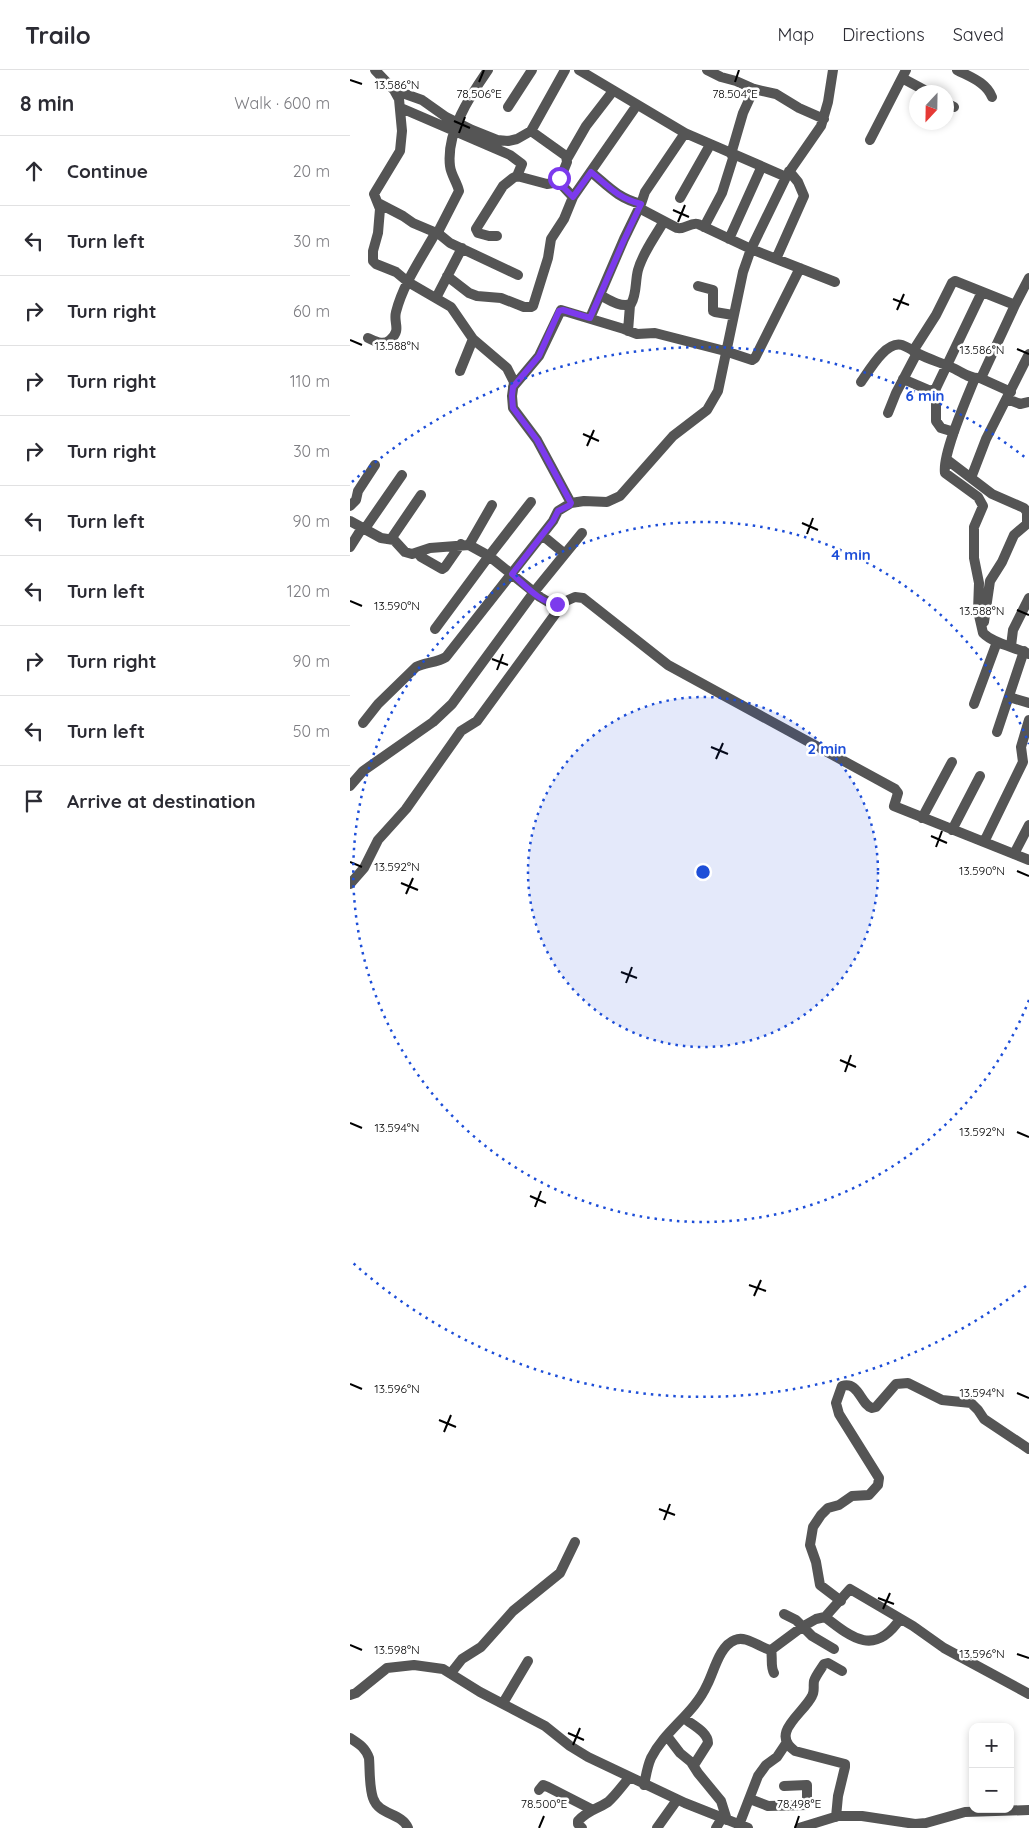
<!DOCTYPE html>
<meta charset="utf-8">
<style>
:root{--surface:#fff;--page:#f2f2f3;--text:#2b2b33;--muted:#7c7c81;--line:#e1e1e2}
body{margin:0;font-family:Quicksand,sans-serif;background:var(--page);color:var(--text)}
.controls{position:absolute;right:15px;bottom:15px;display:grid;overflow:hidden;border-radius:10px;box-shadow:0 2px 8px #0003}
.controls button{width:45px;height:45px;display:grid;place-items:center;padding:0;border:0;border-bottom:1px solid var(--line);background:var(--surface);color:var(--text);font:25px sans-serif}
.compass{position:absolute;left:559px;top:15px;width:45px;height:45px;border-radius:50%;background:var(--surface);box-shadow:0 2px 8px #0003;rotate:202deg}
.stop{position:absolute;width:15px;height:15px;margin:-11px;border:4px solid #7c3aed;border-radius:50%;background:#fff}
.stop.end{background:#7c3aed;border-color:#fff;box-shadow:0 1px 5px #0008}
.list{margin:0;padding:0;list-style:none}
h2{display:flex;justify-content:space-between;align-items:center;height:65px;margin:0;padding:0 20px;font-size:21px}
h2 small{font-size:16px;font-weight:400;color:var(--muted)}
.list li{display:grid;grid-template-columns:32px 1fr auto;gap:15px;align-items:center;box-sizing:border-box;height:70px;padding:0 20px;border-top:1px solid var(--line)}
.list b{display:block;font-size:19px;white-space:nowrap}
.list em{font-size:16px;font-style:normal;color:var(--muted)}
.icon{flex:none;width:28px;height:28px;fill:none;stroke:currentColor;stroke-width:2;stroke-linecap:round;stroke-linejoin:round}
.map{position:relative;flex:none;width:679px;height:1758px;overflow:hidden}
header{display:flex;align-items:center;gap:30px;box-sizing:border-box;height:70px;padding:0 25px;background:var(--surface);border-bottom:1px solid var(--line)}
header strong{font-size:24px}
nav{display:flex;gap:28px;margin-inline-start:auto;font-size:18px}
main{display:flex}
aside{flex:1;background:var(--surface)}
.map>svg:first-child{display:block}
</style>
<header>
<strong>Trailo</strong>
<nav><a>Map</a><a>Directions</a><a>Saved</a></nav>
</header>
<main>
<aside>
<h2>8 min<small>Walk · 600 m</small></h2>
<ul class="list">
<li><svg class="icon" aria-label="ahead" viewBox="0 0 24 24"><path d="M12 20V5M6 11l6-6 6 6"/></svg><div><b>Continue</b></div><em>20 m</em></li>
<li><svg class="icon" aria-label="left" viewBox="0 0 24 24"><path d="M17 20v-9H6M10 6l-5 5 5 5"/></svg><div><b>Turn left</b></div><em>30 m</em></li>
<li><svg class="icon" aria-label="right" viewBox="0 0 24 24"><path d="M7 20v-9h11M14 6l5 5-5 5"/></svg><div><b>Turn right</b></div><em>60 m</em></li>
<li><svg class="icon" aria-label="right" viewBox="0 0 24 24"><path d="M7 20v-9h11M14 6l5 5-5 5"/></svg><div><b>Turn right</b></div><em>110 m</em></li>
<li><svg class="icon" aria-label="right" viewBox="0 0 24 24"><path d="M7 20v-9h11M14 6l5 5-5 5"/></svg><div><b>Turn right</b></div><em>30 m</em></li>
<li><svg class="icon" aria-label="left" viewBox="0 0 24 24"><path d="M17 20v-9H6M10 6l-5 5 5 5"/></svg><div><b>Turn left</b></div><em>90 m</em></li>
<li><svg class="icon" aria-label="left" viewBox="0 0 24 24"><path d="M17 20v-9H6M10 6l-5 5 5 5"/></svg><div><b>Turn left</b></div><em>120 m</em></li>
<li><svg class="icon" aria-label="right" viewBox="0 0 24 24"><path d="M7 20v-9h11M14 6l5 5-5 5"/></svg><div><b>Turn right</b></div><em>90 m</em></li>
<li><svg class="icon" aria-label="left" viewBox="0 0 24 24"><path d="M17 20v-9H6M10 6l-5 5 5 5"/></svg><div><b>Turn left</b></div><em>50 m</em></li>
<li><svg class="icon" aria-label="arrive" viewBox="0 0 24 24"><path d="M6 21V4h12l-3 4 3 4H6"/></svg><div><b>Arrive at destination</b></div></li>
</ul>
</aside>
<div class="map">
<svg width="679" height="1758" viewBox="0 0 679 1758">
<rect width="100%" height="100%" fill="#fff"/>
<g fill="none" stroke-linecap="round" stroke-linejoin="round">
<path stroke="#555" stroke-width="10" d="M 138,0 C 120,26 96,62 100,96 C 101,105 107,112 109,121 L 89,160 L 89,164 L 100,173 L 168,205
M 229,0 L 335,63 L 434,106 L 437,105 L 471,56 L 478,32 L 483,0
M 357,0 L 371,7 L 386,11 L 404,19 L 426,24 L 449,38 L 474,49
M 607,0 C 620,7 636,12 642,27
M 552,8 L 578,22
M 44,20 L 72,30 L 96,47 L 122,60 L 147,70 L 158,71 L 167,69 L 181,61 L 215,0
M 596,33 L 604,37
M 158,37 L 182,0
M 51,38 L 160,85 L 172,94 L 167,106
M 520,70 L 556,0
M 381,84 L 393,43 L 404,19
M 217,89 L 236,56 L 263,21
M 241,102 C 259,117 268,128 291,134
M 223,127 L 287,35
M 330,128 L 360,75
M 28,133 L 53,146 L 63,153 L 89,164
M 289,138 L 327,158 C 335,160 340,152 348,154 L 401,179 L 485,212
M 354,157 L 372,123 L 384,85
M 147,166 L 139,166 L 128,163 L 126,159 L 153,116 L 163,108 L 167,106 L 197,114 L 209,112
M 379,169 L 411,98
M 426,189 L 454,126 L 448,112 L 439,101
M 97,206 L 119,223 L 127,226 L 151,228 L 174,237 L 181,237 L 183,236 L 198,188 L 201,169 L 214,149 L 223,127 L 209,112 L 217,92 L 216,86 L 181,61
M 348,216 L 363,220 L 363,241 L 365,242 L 383,245
M 250,225 C 259,230 271,238 281,234 C 287,224 285,211 288,200 C 293,182 305,167 314,151
M 86,228 L 112,178
M 240,248 L 274,169 L 291,134 L 295,122 L 335,63
M 278,261 L 280,235
M 18,268 C 25,271 33,276 40,270 C 52,260 43,253 46,242 C 53,214 72,187 86,162
M 563,281 L 586,245 L 602,213 L 605,211 L 665,235
M 110,301 L 123,269
M 625,308 C 617,328 592,384 595,403 L 628,427 L 633,436 L 624,457 L 624,488 L 629,513 L 628,541 L 633,563 C 644,574 665,577 679,584
M 630,308 L 661,322
M 553,309 L 581,321 L 586,318 L 632,222
M 511,312 C 519,301 536,270 552,275 C 558,277 563,281 569,284 C 580,290 593,293 605,299 C 613,303 620,309 630,308 L 632,306 L 665,235 L 679,208
M 163,317 L 189,286 L 211,240 L 274,259 L 287,264 L 305,263 L 375,281 L 402,290 L 405,288 L 450,198
M 586,318 L 586,351 L 591,358 L 604,362
M 657,329 L 670,334 L 679,332
M 538,343 L 546,323 L 567,283
M 596,389 L 642,424 L 674,438 L 677,442 L 677,454 L 664,465 L 652,492 L 640,511 L 634,552
M 621,408 L 636,369 L 679,284
M 221,433 L 234,431 L 257,432 L 270,426 L 323,366 L 357,340 L 368,321 L 393,202 L 401,179 L 437,105
M 0,436 L 6,430 L 8,421 L 25,395
M 0,451 L 31,468 L 44,470 L 55,482 L 62,484 L 80,478 L 119,475 L 139,486 L 190,527 L 200,533 L 207,535 L 225,527 L 233,528 L 318,595 L 545,719 L 548,723 L 544,736 L 679,790
M 14,460 L 52,405
M 192,465 L 215,484
M 41,469 L 71,425
M 119,475 L 142,435
M 0,477 L 12,458
M 68,483 L 71,487 L 92,499 L 95,497 L 111,474
M 85,559 L 139,486 L 181,432
M 661,576 L 663,560 L 679,528
M 659,627 L 679,633
M 624,634 L 647,572
M 13,653 L 28,634 L 66,597 C 76,592 87,593 96,587 L 203,451 L 208,441 L 221,433 L 187,370 L 163,338 L 162,326 L 164,312 L 157,298 L 123,269 L 101,237 L 58,212 L 46,202 L 26,194 L 23,191 L 23,181 L 28,163 L 30,139 L 24,124 L 50,81 L 52,61 L 49,29 L 44,20 L 25,0
M 647,662 L 674,581
M 0,716 L 13,701 L 83,652 L 102,634 L 184,522 L 232,463
M 572,748 L 602,692
M 602,760 L 630,706
M 634,772 L 673,692 L 671,677 L 679,650
M 664,784 L 679,755
M 0,814 L 14,798 L 28,770 L 56,739 L 111,661 L 127,651 L 214,532
M 491,1531 L 470,1515 L 466,1492 L 460,1475 L 463,1457 L 471,1445 L 478,1438 L 489,1435 L 502,1426 L 519,1425 L 528,1415 L 529,1408 L 489,1344 L 486,1333 L 492,1316 C 509,1311 510,1334 522,1338 L 526,1337 L 546,1314 L 558,1313 L 592,1330 L 621,1333 L 628,1340 L 634,1349 L 679,1379
M 434,1544 L 446,1550 L 462,1566 L 484,1579
M 475,1547 C 503,1569 525,1586 550,1549
M 421,1580 C 423,1588 420,1596 424,1603
M 101,1603 L 112,1589 L 131,1577 L 163,1541 L 210,1503 L 225,1472
M 0,1625 L 6,1623 L 37,1598 L 64,1595 L 93,1599 L 130,1622 L 195,1656 L 220,1676 L 238,1687 L 335,1733 L 398,1758
M 153,1633 L 178,1591
M 334,1648 C 342,1655 358,1662 358,1673 L 344,1695
M 317,1666 L 330,1683 L 341,1692 L 348,1703 L 371,1731 L 377,1750
M 0,1668 C 9,1674 15,1677 19,1688 C 20,1700 19,1716 23,1728 C 29,1746 51,1742 58,1758
M 294,1715 C 296,1706 297,1697 301,1688 C 315,1660 344,1644 357,1615 C 364,1602 369,1576 385,1570 C 396,1565 410,1578 421,1580 L 452,1557 L 466,1549 L 475,1547 L 500,1519 L 563,1556 L 594,1578 L 679,1624
M 189,1720 L 193,1715 L 198,1717 L 241,1739
M 400,1729 L 418,1736 L 457,1735 L 457,1715 L 434,1716
M 486,1747 L 488,1726 L 495,1697 L 495,1694 L 445,1681 C 419,1663 454,1643 462,1626 C 465,1621 463,1616 464,1611 C 466,1605 471,1599 474,1594 L 478,1593 L 492,1601
M 389,1755 L 408,1706 L 416,1695 L 427,1687 L 437,1672
M 232,1758 L 228,1754 L 228,1751 C 239,1739 246,1740 258,1732 C 266,1725 272,1716 279,1708
M 307,1758 L 327,1730
M 366,1758 L 372,1748
M 449,1758 L 488,1746 L 512,1746 L 565,1754 L 576,1753 L 615,1742 L 679,1740"/>
</g>
<g fill="none" stroke-linecap="round" stroke-linejoin="round">
<path stroke="#7c3aed" stroke-width="6" d="M 207,534 C 190,533 175,515 162,504 L 203,451 L 208,441 L 220,435 L 221,433 L 187,370 L 163,338 L 162,326 L 163,317 L 189,286 L 209,241 L 213,240 L 240,248 L 274,170 L 291,134 C 268,128 259,117 241,102 L 223,127 L 210,114 L 209,108"/>
</g>
<path fill="none" stroke="#000" stroke-width="2" d="M 0,10 L 12,14M 129,12 L 134,0M 385,12 L 389,0M 104,51 L 120,58M 109,63 L 115,47M 323,140 L 339,147M 328,152 L 335,135M 543,229 L 559,235M 547,240 L 554,224M 0,270 L 12,275M 667,279 L 679,284M 233,364 L 249,371M 237,376 L 244,360M 452,453 L 468,460M 457,464 L 463,448M 0,531 L 12,536M 667,540 L 679,545M 142,589 L 158,595M 147,600 L 153,584M 361,677 L 378,684M 366,689 L 373,673M 581,766 L 597,773M 586,777 L 592,761M 0,792 L 12,797M 667,801 L 679,806M 51,813 L 68,820M 56,824 L 63,808M 271,902 L 287,908M 276,913 L 282,897M 490,990 L 506,997M 495,1002 L 501,985M 0,1053 L 12,1058M 667,1062 L 679,1067M 180,1126 L 196,1133M 185,1137 L 191,1121M 399,1215 L 416,1221M 404,1226 L 411,1210M 0,1314 L 12,1319M 667,1323 L 679,1328M 89,1350 L 106,1357M 94,1362 L 101,1345M 309,1439 L 325,1445M 314,1450 L 320,1434M 528,1528 L 544,1534M 533,1539 L 540,1523M 0,1575 L 12,1580M 667,1584 L 679,1588M 218,1663 L 234,1670M 223,1675 L 230,1658M 189,1758 L 194,1746M 445,1758 L 449,1746"/>
<circle cx="353" cy="802" r="175" fill="#1d4ed8" fill-opacity=".12"/>
<g fill="none" stroke="#1d4ed8" stroke-width="2.5" stroke-dasharray="2.5 5">
<circle cx="353" cy="802" r="175"/>
<path d="M679 930A350 350 0 1 1 679 674"/>
<path d="M676 1216A525 525 0 0 1 2 1192M2 412A525 525 0 0 1 676 388"/>
</g>
<g font-size="12" text-anchor="middle" fill="#000" stroke="#fff" stroke-width="5" stroke-linejoin="round" paint-order="stroke">
<text x="47" y="19">13.586°N</text>
<text x="385" y="28">78.504°E</text>
<text x="129" y="28">78.506°E</text>
<text x="47" y="280">13.588°N</text>
<text x="632" y="284">13.586°N</text>
<text x="47" y="540">13.590°N</text>
<text x="632" y="545">13.588°N</text>
<text x="47" y="801">13.592°N</text>
<text x="632" y="805">13.590°N</text>
<text x="47" y="1062">13.594°N</text>
<text x="632" y="1066">13.592°N</text>
<text x="47" y="1323">13.596°N</text>
<text x="632" y="1327">13.594°N</text>
<text x="47" y="1584">13.598°N</text>
<text x="632" y="1588">13.596°N</text>
<text x="194" y="1738">78.500°E</text>
<text x="449" y="1738">78.498°E</text>
</g>
<circle cx="353" cy="802" r="8" fill="#1d4ed8" stroke="#fff" stroke-width="2.5"/>
<g font-size="15" text-anchor="middle" font-weight="bold" fill="#1d4ed8" stroke="#fff" stroke-width="5" stroke-linejoin="round" paint-order="stroke">
<text x="575" y="331">6 min</text>
<text x="501" y="490">4 min</text>
<text x="477" y="684">2 min</text>
</g>
</svg>
<div class="controls">
<button>+</button>
<button>−</button>
</div>
<svg class="compass" viewBox="-18 -18 36 36"><path d="M0-13l5 13h-10z" fill="#e53935"/><path d="M0 13l5-13h-10z" fill="#7c7c81"/></svg>
<div class="stop" style="left:209px;top:108px"></div>
<div class="stop end" style="left:207px;top:534px"></div>
</div>
</main>
